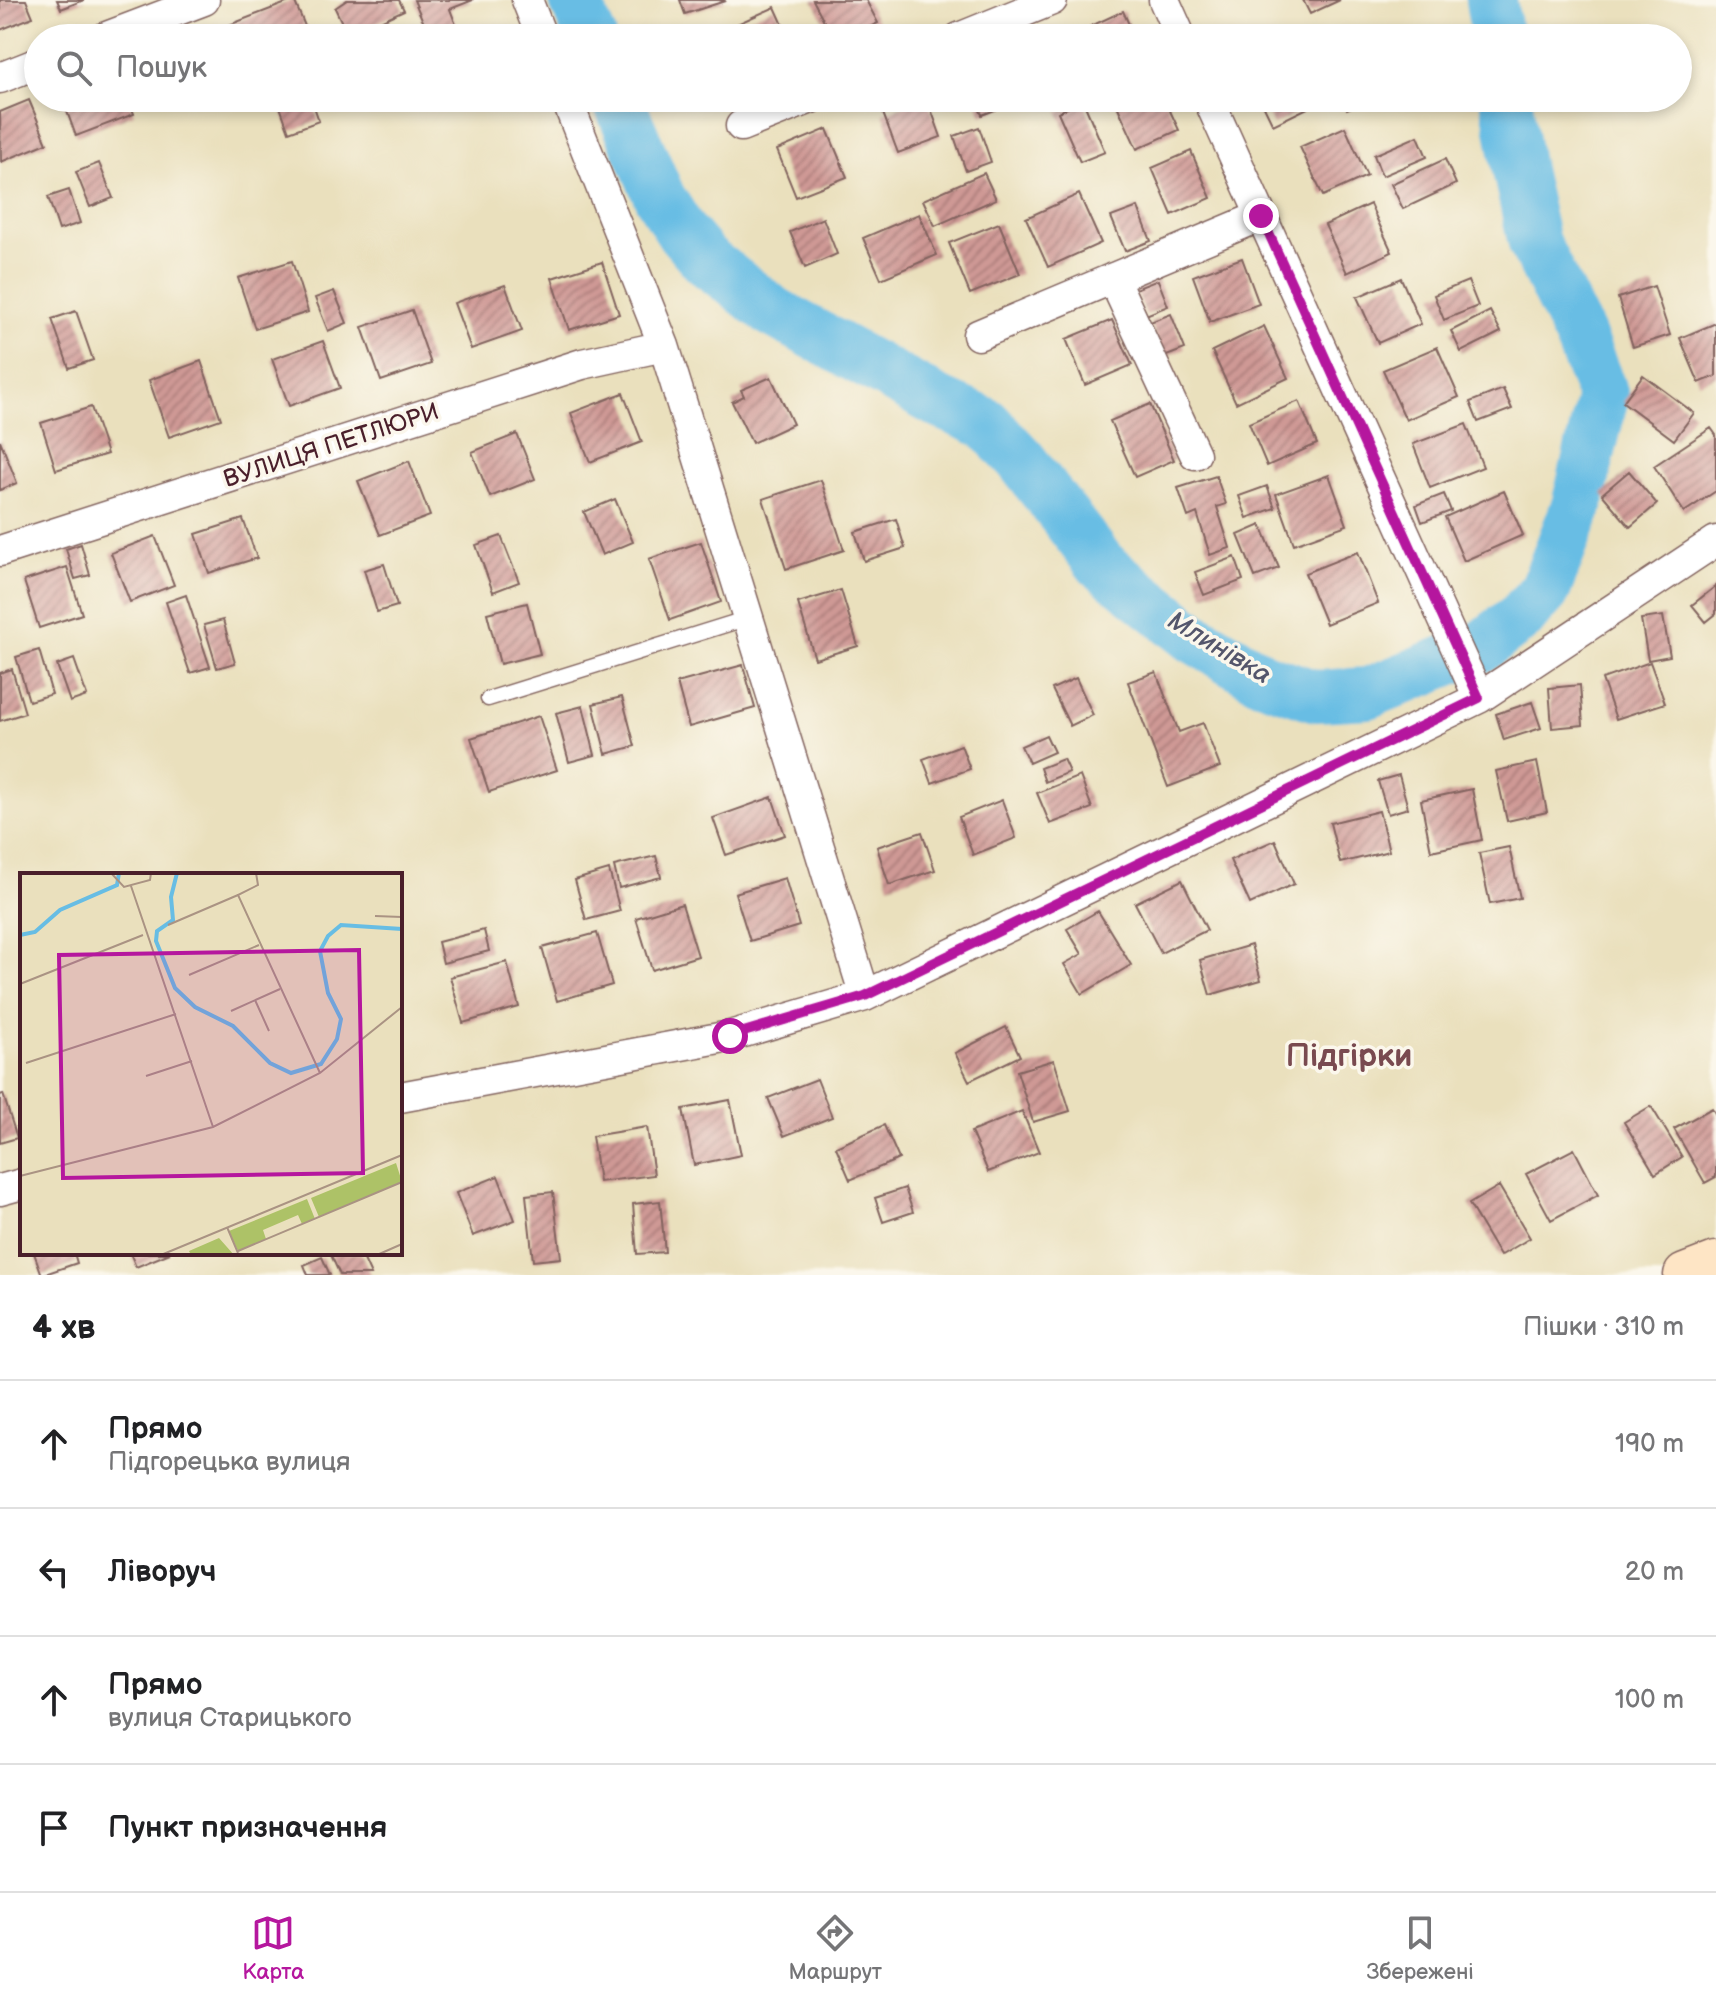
<!DOCTYPE html>
<html lang="uk">
<meta charset="utf-8">
<style>
:root{--surface:#fff;--page:#f2f2f2;--text:#202124;--muted:#757577;--line:#e0e0e0;--accent:#b5179e}
body{margin:0;font-family:"Balsamiq Sans",sans-serif;background:var(--page);color:var(--text)}
.stop{position:absolute;width:24px;height:24px;margin:-18px;border:6px solid #b5179e;border-radius:50%;background:#fff}
.stop.end{background:#b5179e;border-color:#fff;box-shadow:0 2px 8px #0008}
.list{margin:0;padding:0;list-style:none}
h2{display:flex;justify-content:space-between;align-items:center;height:104px;margin:0;padding:0 32px;font-size:34px}
h2 small{font-size:26px;font-weight:400;color:var(--muted)}
.list li{display:grid;grid-template-columns:52px 1fr auto;gap:24px;align-items:center;box-sizing:border-box;height:128px;padding:0 32px;border-top:2px solid var(--line)}
.list b{display:block;font-size:30px;white-space:nowrap}
.list p{margin:0;font-size:26px;white-space:nowrap;color:var(--muted)}
.list em{font-size:26px;font-style:normal;color:var(--muted)}
.icon{flex:none;width:44px;height:44px;fill:none;stroke:currentColor;stroke-width:2;stroke-linecap:round;stroke-linejoin:round}
.map{position:relative;flex:none;width:1716px;height:1275px;overflow:hidden}
.search{position:absolute;background:var(--surface);box-shadow:0 4px 12px #0003;left:24px;right:24px;top:24px;height:88px;display:flex;align-items:center;gap:20px;box-sizing:border-box;padding:0 28px;border-radius:44px;color:var(--muted);font-size:30px}
.sheet{height:616px;background:var(--surface)}
nav{display:flex;justify-content:space-around;align-items:center;box-sizing:border-box;height:112px;border-top:2px solid var(--line);background:var(--surface);font-size:22px;color:var(--muted)}
nav a{display:grid;justify-items:center;gap:4px}
nav .on{color:var(--accent)}
.map>svg:first-child{display:block}
</style>
<div class="map">
<svg width="1716" height="1275" viewBox="0 0 1716 1275">
<defs>
<pattern id="building-hatch" width="6" height="6" patternUnits="userSpaceOnUse" patternTransform="scale(2)"><rect width="6" height="6" fill="#cf9995"/><path d="M-1 1l2-2M0 6l6-6M5 7l2-2" fill="none" stroke="#aa7c7a"/></pattern>
</defs>
<rect width="100%" height="100%" fill="#fbf7ec"/>
<filter id="ink" filterUnits="userSpaceOnUse"><feTurbulence type="fractalNoise" baseFrequency=".0125" numOctaves="2"/><feDisplacementMap in="SourceGraphic" scale="16" xChannelSelector="R" yChannelSelector="G"/><feConvolveMatrix kernelMatrix="1 2 1 2 8 2 1 2 1" color-interpolation-filters="sRGB"/></filter>
<filter id="wash" filterUnits="userSpaceOnUse"><feTurbulence type="fractalNoise" baseFrequency=".006" numOctaves="4" result="noise"/><feDisplacementMap in="SourceGraphic" scale="32" xChannelSelector="R" yChannelSelector="G"/><feGaussianBlur stdDeviation="1.8" result="paint"/><feColorMatrix in="noise" values="0 0 0 0 0 0 0 0 0 0 0 0 0 0 0 0 0 1.4 0 .05"/><feComposite in="paint" operator="in"/></filter>
<g filter="url(#wash)">
<rect width="100%" height="100%" fill="#eae0bd"/>
<g fill="none" stroke-linecap="round" stroke-linejoin="round">
<path stroke="#67bde4" stroke-width="52" d="M 575,0 L 591,38
M 1491,0 L 1497,38
M 617,98 L 660,198 L 682,233 L 705,260 L 772,311 L 940,403 L 986,423 L 1020,459 L 1101,564 L 1193,637 L 1263,678 L 1316,696 L 1368,693 L 1483,646 L 1522,616 L 1545,590 L 1577,506 L 1603,396 L 1579,335 L 1534,243 L 1518,170 L 1506,98"/>
</g>
<g id="blocks">
<path fill="url(#building-hatch)" d="M 0,0 L 26,0 L 33,17 L 0,30 Z
M 57,0 L 84,0 L 61,9 Z
M 294,0 L 310,38 L 235,38 L 229,25 Z
M 347,0 L 399,0 L 404,10 L 348,36 L 335,8 Z
M 414,0 L 473,0 L 450,9 L 459,33 L 447,38 L 430,38 Z
M 680,0 L 724,0 L 725,1 L 685,14 Z
M 813,0 L 866,0 L 878,23 L 848,38 L 833,38 Z
M 1303,0 L 1340,0 L 1310,14 Z
M 775,7 L 789,38 L 731,38 L 726,29 Z
M 1123,11 L 1135,38 L 1078,38 L 1076,33 Z
M 62,98 L 128,98 L 134,114 L 76,136 Z
M 277,98 L 311,98 L 319,121 L 289,132 Z
M 927,98 L 941,137 L 898,153 L 883,113 Z
M 975,98 L 1027,98 L 982,115 Z
M 1121,98 L 1164,98 L 1179,130 L 1137,149 L 1115,101 Z
M 1260,98 L 1328,98 L 1273,125 Z
M 1342,98 L 1372,98 L 1347,109 Z
M 29,100 L 47,143 L 1,162 L 0,112 Z
M 1083,101 L 1105,152 L 1080,162 L 1058,112 Z
M 979,127 L 991,162 L 966,171 L 954,136 Z
M 1345,127 L 1367,176 L 1323,196 L 1300,147 Z
M 827,129 L 847,177 L 796,197 L 777,150 Z
M 1418,136 L 1427,157 L 1382,176 L 1374,155 Z
M 1191,151 L 1211,198 L 1172,215 L 1152,168 Z
M 1445,159 L 1456,184 L 1403,209 L 1391,184 Z
M 99,163 L 113,198 L 90,207 L 76,172 Z
M 984,173 L 996,199 L 935,226 L 923,200 Z
M 69,190 L 80,223 L 59,230 L 48,197 Z
M 1079,194 L 1101,243 L 1048,267 L 1026,218 Z
M 1370,204 L 1392,252 L 1347,273 L 1325,225 Z
M 1138,207 L 1151,241 L 1125,251 L 1111,217 Z
M 919,214 L 937,255 L 881,279 L 863,238 Z
M 823,218 L 837,254 L 805,268 L 790,232 Z
M 999,223 L 1020,274 L 970,294 L 949,243 Z
M 1242,258 L 1259,304 L 1210,322 L 1193,276 Z
M 292,261 L 308,312 L 255,329 L 238,278 Z
M 602,262 L 619,314 L 569,330 L 552,278 Z
M 1401,278 L 1421,324 L 1378,343 L 1357,297 Z
M 1158,280 L 1168,306 L 1146,315 L 1135,289 Z
M 1468,281 L 1478,306 L 1444,320 L 1434,295 Z
M 505,285 L 522,331 L 471,349 L 454,303 Z
M 1654,286 L 1670,335 L 1633,347 L 1618,298 Z
M 334,291 L 347,323 L 328,331 L 315,298 Z
M 412,310 L 431,364 L 381,381 L 362,327 Z
M 76,311 L 93,360 L 69,368 L 52,319 Z
M 1490,311 L 1501,332 L 1461,352 L 1451,331 Z
M 1171,314 L 1185,349 L 1164,357 L 1150,322 Z
M 1112,320 L 1132,365 L 1085,385 L 1066,339 Z
M 1716,323 L 1716,376 L 1699,383 L 1680,338 Z
M 1264,326 L 1288,378 L 1236,403 L 1212,351 Z
M 323,341 L 340,388 L 289,406 L 272,359 Z
M 1437,347 L 1459,397 L 1406,420 L 1383,370 Z
M 201,361 L 221,419 L 169,437 L 149,380 Z
M 1643,375 L 1694,413 L 1674,440 L 1623,402 Z
M 771,377 L 793,424 L 752,443 L 732,402 L 744,396 L 741,390 Z
M 1503,389 L 1512,409 L 1478,422 L 1470,402 Z
M 623,393 L 642,442 L 590,462 L 571,413 Z
M 1299,401 L 1317,444 L 1267,466 L 1249,423 Z
M 1150,404 L 1174,460 L 1135,477 L 1110,421 Z
M 91,407 L 107,454 L 56,470 L 41,423 Z
M 1466,424 L 1483,467 L 1430,488 L 1413,444 Z
M 1711,428 L 1716,435 L 1716,491 L 1684,512 L 1654,466 Z
M 517,434 L 535,479 L 490,497 L 472,452 Z
M 0,440 L 17,483 L 0,490 Z
M 409,461 L 430,516 L 380,535 L 358,481 Z
M 1629,471 L 1657,504 L 1630,527 L 1602,494 Z
M 1329,475 L 1347,525 L 1294,544 L 1276,494 Z
M 1216,476 L 1226,504 L 1217,507 L 1230,548 L 1210,555 L 1197,513 L 1188,517 L 1178,488 Z
M 821,480 L 844,550 L 786,569 L 763,499 Z
M 1267,486 L 1275,508 L 1247,518 L 1239,496 Z
M 1504,491 L 1523,535 L 1464,561 L 1445,517 Z
M 1444,494 L 1451,511 L 1422,522 L 1416,505 Z
M 615,499 L 633,542 L 602,555 L 584,512 Z
M 243,519 L 257,558 L 209,573 L 196,534 Z
M 896,519 L 905,548 L 864,561 L 855,532 Z
M 1261,525 L 1279,568 L 1255,577 L 1238,535 Z
M 155,536 L 174,585 L 130,602 L 111,553 Z
M 501,536 L 519,582 L 493,592 L 476,545 Z
M 701,542 L 721,602 L 670,620 L 649,559 Z
M 81,544 L 90,575 L 75,579 L 66,549 Z
M 1358,552 L 1378,603 L 1326,624 L 1305,573 Z
M 1235,557 L 1243,580 L 1204,595 L 1195,572 Z
M 384,564 L 397,606 L 377,612 L 364,570 Z
M 67,567 L 82,614 L 39,628 L 24,581 Z
M 1716,586 L 1716,614 L 1706,622 L 1692,605 Z
M 841,590 L 858,646 L 815,659 L 798,603 Z
M 186,595 L 210,667 L 190,673 L 166,602 Z
M 527,603 L 540,654 L 500,664 L 487,613 Z
M 1663,616 L 1670,656 L 1648,660 L 1641,619 Z
M 223,620 L 235,663 L 217,668 L 204,625 Z
M 39,650 L 52,694 L 29,701 L 16,657 Z
M 74,659 L 87,696 L 70,702 L 57,665 Z
M 1650,662 L 1665,703 L 1616,719 L 1602,679 Z
M 743,665 L 755,708 L 689,727 L 677,683 Z
M 12,669 L 25,713 L 0,721 L 0,673 Z
M 1156,672 L 1179,732 L 1203,723 L 1220,767 L 1168,787 L 1128,682 Z
M 1076,678 L 1093,715 L 1070,726 L 1052,689 Z
M 1580,685 L 1583,725 L 1552,728 L 1549,688 Z
M 622,697 L 635,746 L 606,754 L 593,704 Z
M 1532,702 L 1541,728 L 1504,740 L 1496,714 Z
M 583,706 L 595,755 L 569,762 L 556,713 Z
M 539,716 L 557,770 L 489,792 L 471,738 Z
M 1046,735 L 1054,752 L 1029,763 L 1021,746 Z
M 961,745 L 970,769 L 932,783 L 923,759 Z
M 1063,759 L 1069,772 L 1045,782 L 1040,768 Z
M 1537,762 L 1547,812 L 1507,821 L 1496,771 Z
M 1399,775 L 1408,808 L 1388,814 L 1378,781 Z
M 1080,776 L 1092,808 L 1050,824 L 1037,793 Z
M 1472,789 L 1482,840 L 1431,851 L 1421,800 Z
M 772,797 L 785,835 L 726,855 L 713,818 Z
M 1002,800 L 1016,838 L 973,855 L 959,817 Z
M 1379,811 L 1389,851 L 1340,863 L 1330,823 Z
M 922,832 L 935,870 L 889,885 L 877,847 Z
M 1275,840 L 1294,884 L 1250,904 L 1230,860 Z
M 1509,847 L 1520,898 L 1490,904 L 1479,853 Z
M 656,856 L 661,877 L 619,888 L 614,866 Z
M 609,870 L 620,911 L 586,920 L 575,880 Z
M 785,878 L 799,926 L 750,941 L 735,893 Z
M 1182,880 L 1207,930 L 1161,953 L 1135,903 Z
M 682,904 L 698,956 L 652,970 L 636,918 Z
M 1098,911 L 1131,965 L 1082,994 L 1064,964 L 1082,954 L 1067,929 Z
M 484,930 L 489,951 L 443,963 L 438,942 Z
M 597,933 L 612,985 L 557,1001 L 542,948 Z
M 1251,945 L 1261,980 L 1210,995 L 1200,960 Z
M 507,962 L 519,1007 L 463,1023 L 450,977 Z
M 1006,1027 L 1020,1056 L 969,1081 L 955,1053 Z
M 1054,1060 L 1070,1111 L 1033,1122 L 1017,1071 Z
M 817,1079 L 832,1117 L 784,1136 L 768,1098 Z
M 3,1094 L 17,1138 L 0,1143 L 0,1095 Z
M 730,1100 L 741,1155 L 694,1165 L 683,1109 Z
M 1651,1106 L 1682,1157 L 1655,1174 L 1624,1122 Z
M 1712,1108 L 1716,1115 L 1716,1177 L 1705,1183 L 1674,1129 Z
M 1022,1111 L 1039,1152 L 988,1172 L 971,1132 Z
M 884,1125 L 899,1159 L 850,1180 L 836,1147 Z
M 647,1127 L 654,1175 L 599,1182 L 592,1136 Z
M 1574,1149 L 1598,1195 L 1551,1220 L 1526,1174 Z
M 498,1176 L 515,1220 L 473,1236 L 456,1193 Z
M 1499,1186 L 1530,1238 L 1500,1256 L 1469,1204 Z
M 905,1188 L 913,1212 L 883,1222 L 875,1198 Z
M 553,1192 L 561,1258 L 533,1261 L 526,1195 Z
M 660,1201 L 665,1252 L 637,1254 L 633,1204 Z
M 34,1253 L 74,1253 L 77,1263 L 42,1275 Z
M 130,1253 L 170,1253 L 136,1267 Z
M 330,1253 L 361,1253 L 371,1275 L 340,1275 Z
M 322,1257 L 330,1275 L 308,1275 L 304,1265 Z"/>
</g>
</g>
<g filter="url(#ink)">
<use href="#blocks" fill-opacity="0" stroke="#82635e" stroke-width="2"/>
<g fill="none" stroke-linecap="round" stroke-linejoin="round">
<defs>
<path id="lane" d="M 488,699 L 748,618"/>
<path id="street" d="M 527,0 L 542,38
M 1164,0 L 1181,38
M 104,38 L 204,0
M 959,38 L 1052,0
M 0,78 L 38,63
M 566,98 L 664,346 L 865,996
M 1208,98 L 1479,698
M 741,126 L 811,98
M 1113,278 L 1195,454
M 978,335 L 1261,216
M 0,551 L 582,364 L 664,346
M 400,1097 L 730,1036 L 865,996 L 1479,698 L 1716,541
M 0,1190 L 22,1184"/>
<path id="secondary" d="M 1685,1275 L 1716,1263"/>
</defs>
<use href="#lane" stroke="#82635e" stroke-width="17"/>
<use href="#street" stroke="#82635e" stroke-width="33"/>
<use href="#secondary" stroke="#82635e" stroke-width="45"/>
<use href="#lane" stroke="#fff" stroke-width="14"/>
<use href="#street" stroke="#fff" stroke-width="30"/>
<use href="#secondary" stroke="#fee5c5" stroke-width="42"/>
</g>
</g>
<g fill="none" stroke-linecap="round" stroke-linejoin="round" filter="url(#ink)">
<path stroke="#b5179e" stroke-width="10" d="M 730,1036 L 865,996 L 1479,698 L 1261,216"/>
</g>
<g text-anchor="middle" stroke-width="7" stroke-linejoin="round" paint-order="stroke">
<g font-size="24" fill="#4a1f2b" stroke="#fbf7ec">
<text transform="translate(331 445) rotate(-18)" y="8">ВУЛИЦЯ ПЕТЛЮРИ</text>
</g>
<g font-size="26" font-style="italic" fill="#54566c" stroke="#fbf7ec">
<text transform="translate(1220 647) rotate(31)" y="9">Млинівка</text>
</g>
<g font-size="32" font-weight="bold" fill="#794a50" stroke="#fbf7ec">
<text x="1349" y="1066">Підгірки</text>
</g>
</g>
<g transform="translate(20 873)">
<rect width="382" height="382" fill="#eae0bd"/>
<path d="M 376,290 L 382,309 L 299,344 L 291,325 ZM 287,326 L 295,346 L 282,351 L 278,342 L 243,357 L 246,366 L 218,378 L 209,358 ZM 199,365 L 214,382 L 171,382 L 169,378 Z" fill="#adc267"/>
<path fill="none" stroke="#67bde4" stroke-width="4" d="M 157,0 L 151,24 L 153,47 L 137,58 L 136,68 L 155,115 L 175,134 L 213,153 L 250,190 L 271,200 L 301,191 L 317,166 L 321,146 L 308,120 L 300,78 L 308,63 L 321,52 L 382,56M 0,62 L 15,59 L 40,37 L 97,12 L 99,0"/>
<path fill="none" stroke="#aa9383" stroke-width="2" d="M 91,0 L 104,14 L 130,7 L 131,0M 236,0 L 238,12 L 218,22 L 300,200M 111,13 L 193,254M 355,43 L 382,44M 148,52 L 218,22M 169,102 L 239,72M 0,111 L 123,62M 235,127 L 249,158M 211,138 L 260,116M 6,190 L 156,141M 126,203 L 172,188M 0,303 L 193,254 L 300,200 L 382,134M 207,354 L 218,380M 218,378 L 382,309M 141,382 L 382,282M 357,382 L 382,371"/>
<path fill="#b5179e" fill-opacity="0.15" stroke="#b5179e" stroke-width="4" d="M 339,77 L 343,300 L 43,305 L 39,82 Z"/>
<rect width="382" height="382" fill="none" stroke="#4a1f2b" stroke-width="4"/>
</g>
</svg>
<div class="stop" style="left:730px;top:1036px"></div>
<div class="stop end" style="left:1261px;top:216px"></div>
<div class="search"><svg class="icon" aria-label="search" viewBox="0 0 24 24"><circle cx="10" cy="10" r="6"/><path d="M15 15l6 6"/></svg>Пошук</div>
</div>
<section class="sheet">
<h2>4 хв<small>Пішки · 310 m</small></h2>
<ul class="list">
<li><svg class="icon" aria-label="ahead" viewBox="0 0 24 24"><path d="M12 20V5M6 11l6-6 6 6"/></svg><div><b>Прямо</b><p>Підгорецька вулиця</p></div><em>190 m</em></li>
<li><svg class="icon" aria-label="left" viewBox="0 0 24 24"><path d="M17 20v-9H6M10 6l-5 5 5 5"/></svg><div><b>Ліворуч</b></div><em>20 m</em></li>
<li><svg class="icon" aria-label="ahead" viewBox="0 0 24 24"><path d="M12 20V5M6 11l6-6 6 6"/></svg><div><b>Прямо</b><p>вулиця Старицького</p></div><em>100 m</em></li>
<li><svg class="icon" aria-label="arrive" viewBox="0 0 24 24"><path d="M6 21V4h12l-3 4 3 4H6"/></svg><div><b>Пункт призначення</b></div></li>
</ul>
</section>
<nav>
<a class="on"><svg class="icon" aria-label="map" viewBox="0 0 24 24"><path d="M3 6l6-2 6 2 6-2v14l-6 2-6-2-6 2zM9 4v14M15 6v14"/></svg>Карта</a>
<a><svg class="icon" aria-label="directions" viewBox="0 0 24 24"><path d="M12 3l9 9-9 9-9-9zM9 14v-3h6M13 9l2 2-2 2"/></svg>Маршрут</a>
<a><svg class="icon" aria-label="saved" viewBox="0 0 24 24"><path d="M7 4h10v16l-5-4-5 4z"/></svg>Збережені</a>
</nav>
